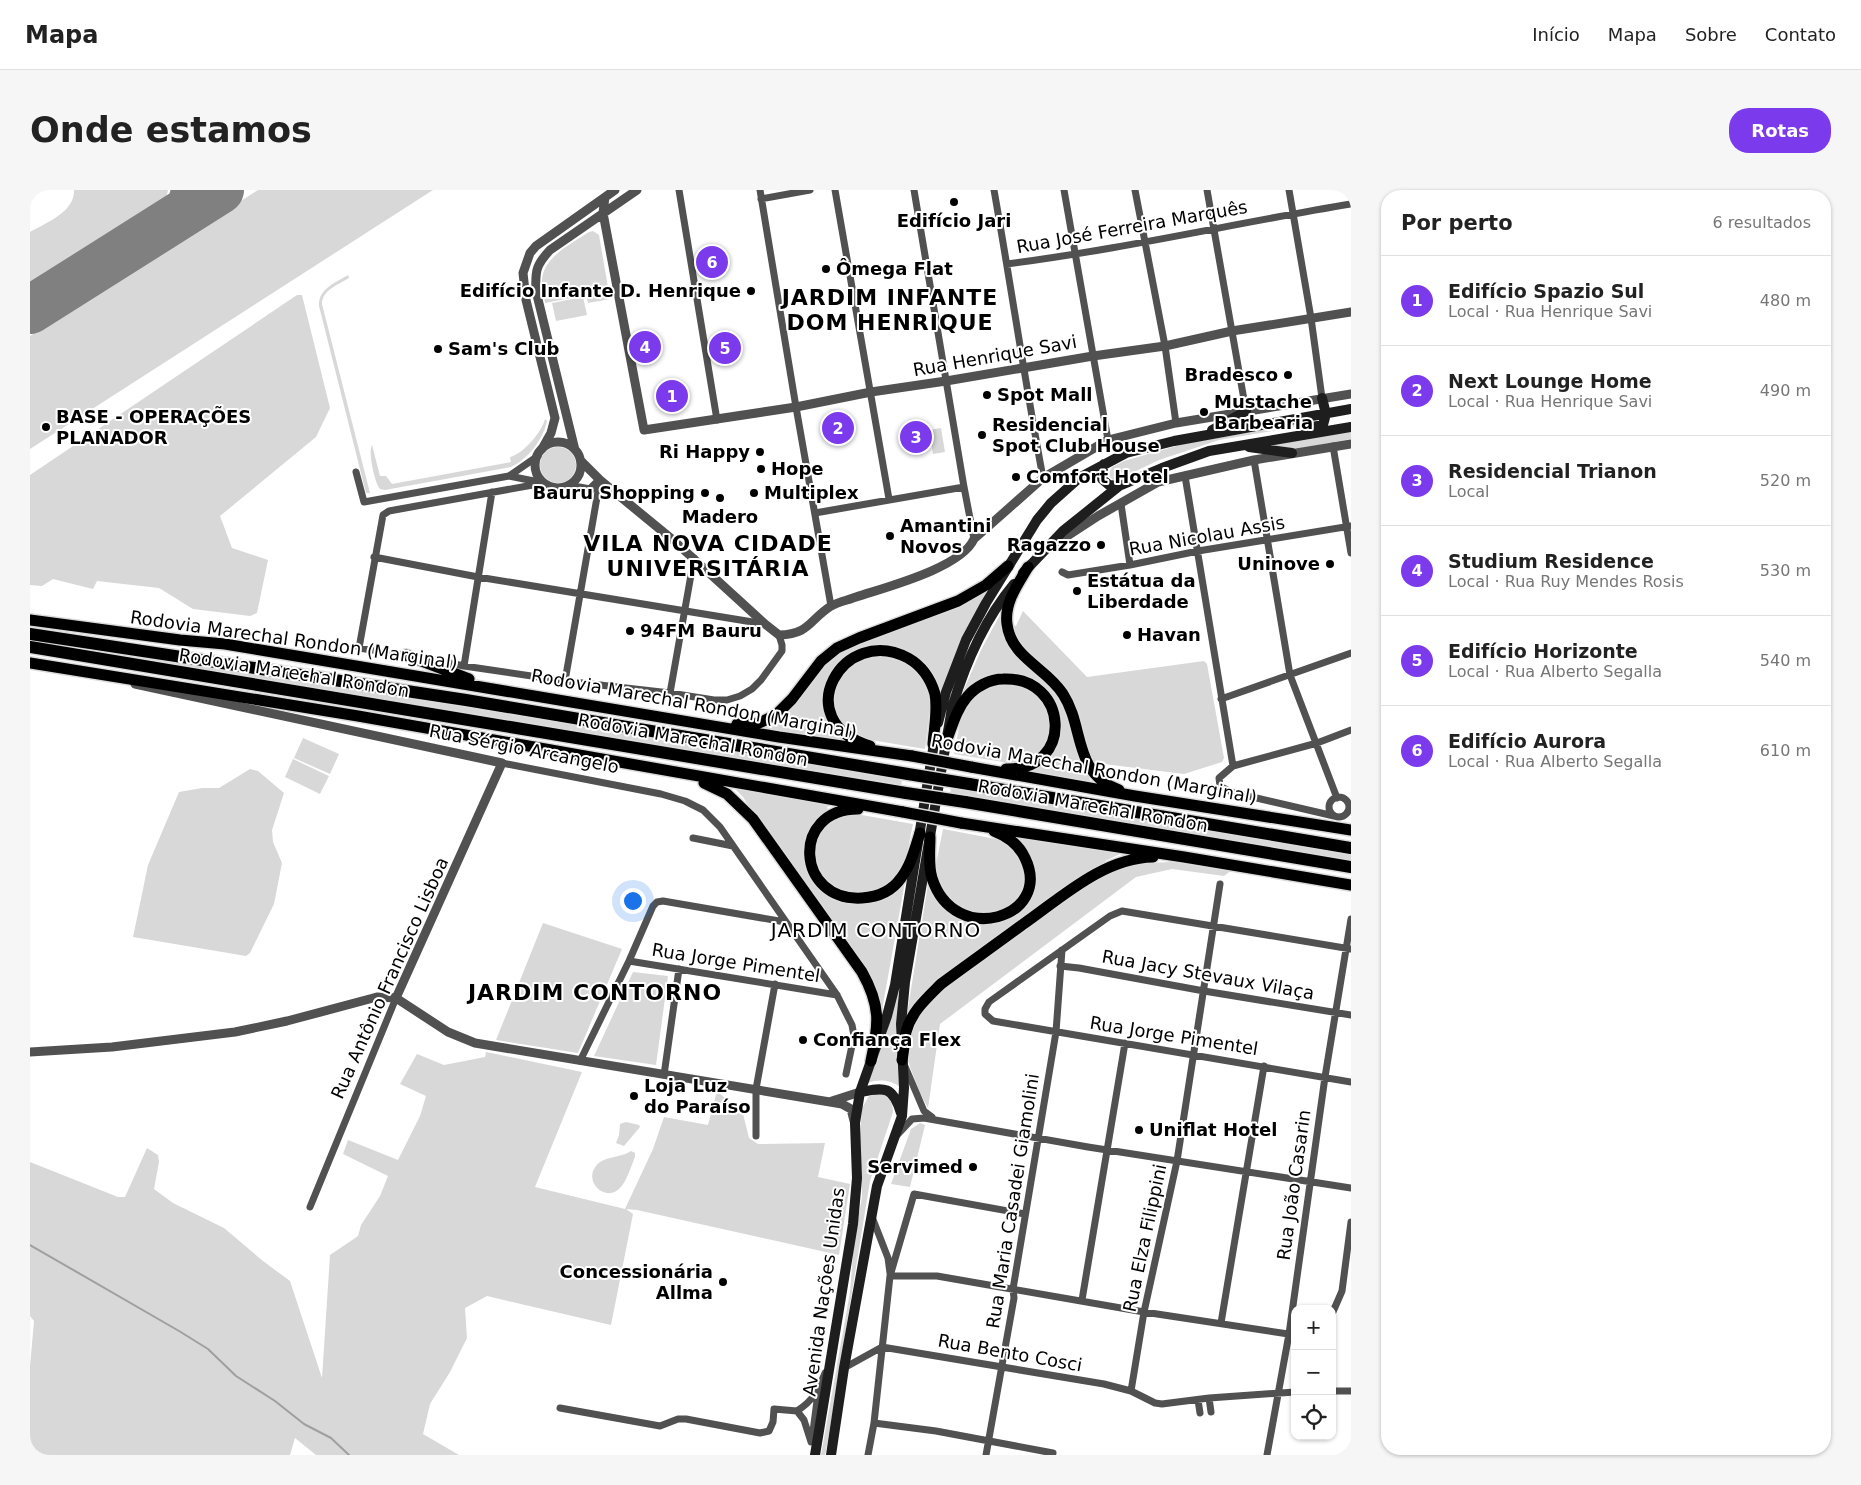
<!DOCTYPE html>
<html lang="pt">
<meta charset="utf-8">
<style>
:root{--surface:#fff;--page:#f6f6f6;--text:#222;--muted:#767676;--line:#e0e0e0;--accent:#7c3aed}
body{margin:0;font-family:"DejaVu Sans",sans-serif;background:var(--page);color:var(--text)}
.controls{position:absolute;right:15px;bottom:15px;display:grid;overflow:hidden;border-radius:10px;box-shadow:0 1px 4px #0004}
.controls button{width:45px;height:45px;display:grid;place-items:center;padding:0;border:0;border-bottom:1px solid var(--line);background:var(--surface);color:var(--text);font:25px sans-serif}
.you{position:absolute;left:602px;top:710px;width:18px;height:18px;margin:-12px;border:4px solid #fff;border-radius:50%;background:#1a73e8;box-shadow:0 0 0 8px #1a73e833}
.badge{display:grid;place-items:center;width:32px;height:32px;border-radius:50%;background:var(--accent);color:#fff;font-size:16px;font-weight:700}
.pin{position:absolute;translate:-50% -50%;border:2px solid #fff;box-shadow:0 1px 5px #0006}
.list{margin:0;padding:0;list-style:none}
h2{display:flex;justify-content:space-between;align-items:center;height:65px;margin:0;padding:0 20px;font-size:21px}
h2 small{font-size:16px;font-weight:400;color:var(--muted)}
.list li{display:grid;grid-template-columns:32px 1fr auto;gap:15px;align-items:center;box-sizing:border-box;height:90px;padding:0 20px;border-top:1px solid var(--line)}
.list b{display:block;font-size:19px;white-space:nowrap}
.list p{margin:0;font-size:16px;white-space:nowrap;color:var(--muted)}
.list em{font-size:16px;font-style:normal;color:var(--muted)}
.icon{flex:none;width:28px;height:28px;fill:none;stroke:currentColor;stroke-width:2;stroke-linecap:round;stroke-linejoin:round}
.map{position:relative;flex:none;width:1321px;height:1265px;overflow:hidden;border-radius:20px}
header{display:flex;align-items:center;gap:30px;box-sizing:border-box;height:70px;padding:0 25px;background:var(--surface);border-bottom:1px solid var(--line)}
header strong{font-size:24px}
nav{display:flex;gap:28px;margin-inline-start:auto;font-size:18px}
.intro{display:flex;align-items:center;justify-content:space-between;box-sizing:border-box;height:120px;padding:0 30px}
h1{margin:0;font-size:35px}
.button{padding:12px 22px;border-radius:20px;background:var(--accent);color:#fff;font-size:18px;font-weight:700}
main{display:flex;gap:30px;padding:0 30px}
aside{flex:1;background:var(--surface);border-radius:20px;box-shadow:0 1px 4px #0004}
.map>svg:first-child{display:block}
</style>
<header>
<strong>Mapa</strong>
<nav><a>Início</a><a>Mapa</a><a>Sobre</a><a>Contato</a></nav>
</header>
<div class="intro"><h1>Onde estamos</h1><a class="button">Rotas</a></div>
<main>
<div class="map">
<svg width="1321" height="1265" viewBox="0 0 1321 1265">
<rect width="100%" height="100%" fill="#fff"/>
<path fill="#d8d8d8" d="M 44,0 L 138,0 L 136,9 L 0,94 L 0,42 C 16,33 45,22 44,0 Z
M 228,0 L 403,0 L 0,259 L 0,146 Z
M 563,41 L 569,45 L 580,109 L 558,113 L 556,105 L 515,113 C 514,106 512,99 512,93 C 511,68 541,54 559,42 Z
M 318,85 L 319,88 C 308,95 292,100 292,114 L 340,303 L 336,303 L 289,116 C 288,99 305,93 318,85 Z
M 267,105 L 272,105 L 300,218 L 286,247 L 190,326 L 202,358 L 238,370 L 227,423 L 220,426 L 163,419 L 129,398 L 67,391 L 63,399 L 23,389 L 12,396 L 0,395 L 0,285 Z
M 553,107 L 557,125 L 526,131 L 522,113 Z
M 515,229 L 517,231 C 513,250 498,269 481,277 L 355,300 C 351,299 350,300 348,296 C 344,288 338,262 342,255 L 350,286 L 356,286 L 362,294 L 481,272 L 480,267 C 493,264 512,242 515,229 Z
M 1290,230 L 1288,233 L 1189,250 L 1129,270 L 1089,289 L 1083,290 L 1078,285 L 1082,277 L 1094,271 L 1153,254 Z
M 911,238 L 915,262 L 903,264 L 899,240 Z
M 1321,241 L 1321,249 L 1266,259 L 1257,259 L 1243,257 L 1242,255 Z
M510 275a18 18 0 1 1 36 0a18 18 0 1 1-36 0Z
M 966,391 L 909,516 L 880,463 L 871,459 L 851,456 L 799,489 C 790,510 793,526 807,544 L 806,545 L 814,551 L 734,538 L 741,533 L 787,482 L 810,461 Z
M 993,421 L 1057,487 L 1174,471 L 1177,474 L 1194,568 L 1192,572 L 1154,584 L 1074,574 L 1081,593 L 1062,574 L 1041,505 L 1026,485 L 992,458 L 981,435 L 986,436 Z
M 971,423 L 972,432 L 1032,509 L 1052,571 L 1061,592 L 1000,582 C 1014,573 1036,551 1030,531 C 1026,519 1015,506 1008,494 L 943,494 L 932,504 L 951,460 Z
M 96,465 L 236,483 L 872,588 L 871,597 L 95,468 Z
M 848,465 L 879,474 L 895,491 L 901,508 L 895,559 L 841,550 L 813,538 L 801,515 L 811,483 L 833,468 Z
M 972,492 L 1002,499 L 1021,523 L 1016,558 C 1004,566 994,573 979,573 L 924,564 L 929,537 L 926,536 L 932,520 L 949,501 Z
M 273,548 L 309,564 L 300,584 L 264,568 Z
M 263,569 L 299,586 L 290,604 L 255,587 Z
M 220,579 L 228,581 L 254,603 L 242,640 L 243,652 L 252,673 L 244,714 L 220,763 L 216,766 L 103,747 L 118,675 L 149,602 L 172,598 L 189,598 Z
M 921,597 L 1321,662 L 1321,672 L 920,604 Z
M 705,599 L 802,615 L 797,617 L 798,620 C 793,624 787,628 784,633 C 754,676 800,727 846,711 C 857,707 866,699 875,692 L 852,820 L 845,799 L 723,623 L 713,607 Z
M 826,624 L 883,634 L 875,673 L 864,691 L 841,703 L 817,704 L 795,692 L 782,666 L 788,643 L 809,626 Z
M 913,639 L 971,650 L 978,655 L 991,669 L 996,686 L 992,703 L 975,721 L 943,724 L 922,713 L 906,688 L 906,674 Z
M 986,647 L 1090,664 L 1077,670 L 1052,688 L 877,824 L 898,694 C 909,719 931,736 960,733 C 966,733 973,732 979,728 C 986,722 992,714 998,708 L 994,655 Z
M 1143,672 L 1202,680 L 1194,686 L 1142,679 L 1106,687 L 910,834 L 898,918 L 890,903 L 880,877 L 877,866 L 878,854 L 884,832 L 907,802 L 1054,696 L 1085,679 L 1111,673 Z
M 513,733 L 592,759 L 548,863 L 466,850 Z
M 603,782 L 638,786 L 626,875 L 564,866 Z
M 869,796 L 866,846 L 869,896 C 858,890 850,889 838,893 L 857,841 Z
M 456,862 L 552,882 L 505,997 L 595,1019 L 623,959 L 634,927 L 678,935 L 687,901 L 713,924 L 719,948 L 728,954 L 795,953 L 788,987 L 820,994 L 809,1065 L 607,1020 L 596,1019 L 603,1024 L 581,1135 L 457,1106 L 435,1118 L 437,1148 L 420,1182 L 400,1214 L 393,1244 L 429,1265 L 286,1265 L 265,1248 L 260,1265 L 0,1265 L 0,1176 L 4,1131 L 0,1126 L 0,972 L 88,1007 L 95,1007 L 117,958 L 128,965 L 129,972 L 124,999 L 143,1013 L 194,1038 L 233,1071 L 260,1091 L 292,1188 L 300,1065 L 328,1046 L 331,1035 L 350,1006 L 358,986 L 313,964 L 318,950 L 368,970 L 390,926 L 396,906 L 370,894 L 387,864 L 414,875 L 455,867 Z
M 851,903 C 859,907 863,913 863,922 L 840,991 L 798,1250 L 795,1265 L 791,1265 L 820,1102 L 824,1052 L 832,1007 L 830,945 L 832,918 L 839,906 Z
M 596,932 L 609,935 L 610,937 L 594,956 L 586,953 L 589,945 L 590,934 Z
M 890,933 L 895,935 L 880,997 L 861,994 L 881,939 Z
M 601,961 L 605,963 L 605,967 C 601,976 597,991 590,998 C 576,1013 553,992 566,976 C 573,966 591,968 601,961 Z"/>
<g fill="none" stroke-linecap="round" stroke-linejoin="round">
<path stroke="#9f9f9f" stroke-width="2" d="M 0,1055 L 149,1141 L 178,1159 L 206,1186 L 245,1211 L 274,1234 L 301,1248 L 319,1265"/>
<path stroke="#808080" stroke-width="19" d="M 143,29 L 150,1 L 178,7"/>
<path stroke="#808080" stroke-width="48" d="M 0,120 L 190,0"/>
<defs>
<path id="trunk" d="M 998,377 C 988,394 974,413 977,434 C 981,468 1017,478 1033,504 C 1055,538 1042,582 1089,600
M 0,430 L 150,450 L 195,454 L 749,547 L 882,566
M 376,465 L 439,489
M 0,473 L 328,526 L 873,622
M 707,534 L 729,533 L 746,525 L 762,509 L 791,471 L 807,458 L 829,448 L 928,411 L 956,395 L 978,376
M 916,552 C 922,537 926,520 937,507 C 945,497 960,489 973,489 C 1039,486 1045,581 976,579
M 840,556 C 757,531 813,433 878,468 C 892,476 901,490 905,504 C 908,520 904,539 903,554
M 941,577 L 1105,606 L 1321,640
M 674,593 L 697,604 L 723,629 L 832,782 C 851,816 849,834 841,871
M 828,619 C 760,619 766,712 832,708 C 847,707 862,701 871,688 C 881,675 885,658 890,643
M 931,633 L 1154,667 L 1321,695
M 900,647 C 900,660 898,676 902,688 C 924,758 1024,728 995,668 C 989,655 977,646 964,641
M 872,870 C 874,861 874,851 876,842 C 881,822 897,808 911,794 C 938,774 965,755 992,735 C 1031,708 1073,668 1123,667"/>
<path id="motorway" d="M 0,444 L 436,510 L 878,584
M 0,457 L 876,603
M 939,594 L 1321,658
M 935,612 L 1321,677"/>
</defs>
<use href="#trunk" stroke="#dbdbdb" stroke-width="14"/>
<use href="#motorway" stroke="#dbdbdb" stroke-width="15"/>
<path stroke="#515151" stroke-width="7" d="M 649,0 L 687,230
M 730,0 L 766,217 L 801,416
M 805,0 L 859,309
M 884,0 L 934,297 L 944,349
M 964,0 C 981,96 995,192 1013,288
M 1034,0 L 1078,250
M 1105,0 L 1135,156 L 1146,233
M 1177,0 L 1216,221
M 1259,0 L 1281,128 L 1292,208
M 731,9 L 780,0
M 977,74 C 1093,59 1206,33 1321,14
M 1303,256 L 1321,363
M 508,266 L 479,286 L 509,292
M 1224,270 L 1260,485 L 1307,608
M 326,282 L 334,312 L 479,286
M 1155,286 L 1203,576
M 1091,314 L 1100,375
M 785,323 L 934,297
M 344,367 L 448,387 L 735,434
M 1032,382 L 1038,385 L 1100,375 L 1168,361 L 1321,336
M 380,466 L 329,458 L 353,325 L 359,321 L 514,293
M 396,468 L 434,476 L 535,491 L 640,503 L 684,510 L 697,510 L 710,506 L 722,499 L 731,490 L 752,461 L 752,455 L 749,445
M 434,476 L 462,302
M 535,491 L 570,290
M 640,503 L 664,368
M 1191,509 L 1321,463
M 472,573 L 631,604 L 655,611 L 673,620 L 690,637 L 807,805 L 822,835 L 824,846 L 816,884
M1299 617a10 10 0 1 1 20 0a10 10 0 1 1-20 0Z
M 1304,626 L 1201,602 L 1190,596 L 1189,588 L 1203,576 L 1287,553 L 1321,540
M 663,648 L 703,656
M 1321,759 L 1092,721 L 1080,726 L 959,812 L 955,819 L 955,824 L 963,831 L 1321,892
M 599,771 L 807,805
M 1030,776 L 1049,778 L 1174,801 L 1321,825
M 550,871 L 599,771 L 623,716 L 627,712 L 633,711 L 755,732
M 874,874 L 894,921 L 902,927
M 634,885 L 649,779
M 868,944 L 882,929 L 894,928 L 1058,957 L 1321,998
M 726,946 L 726,899 L 745,794
M 280,1017 L 366,808
M 842,1027 L 858,1068 L 860,1083
M 860,1086 L 907,1086 L 1114,1122 L 1265,1145
M 1052,1110 L 1095,853
M 1302,1124 L 1312,1101 L 1321,1032
M 1191,1133 L 1234,876
M 814,1178 L 852,1157 L 1074,1194 L 1101,1201 L 1125,1213 L 1132,1214 L 1179,1208 L 1265,1202
M 1101,1201 L 1114,1122 L 1147,971 L 1190,694
M 1302,1201 L 1321,1201
M 1179,1208 L 1181,1222
M 1168,1210 L 1170,1223
M 530,1218 L 630,1236 L 648,1229 L 656,1229 L 730,1243 L 739,1241 L 743,1232 L 744,1219 L 767,1221
M 844,1233 L 906,1241 L 1023,1263
M 782,1249 L 788,1203
M 781,1252 L 774,1230 L 767,1221 C 784,1210 788,1200 795,1183
M 838,1265 L 844,1233 L 860,1086 L 884,1004 L 995,1024
M 956,1265 L 984,1108 L 983,1099 L 1026,842 L 1032,760
M 1237,1265 L 1259,1144 L 1295,887 L 1321,729"/>
<path stroke="#515151" stroke-width="9" d="M 575,7 L 573,23 L 614,240 L 766,217 L 841,202 L 916,191 L 1063,166 L 1135,156 L 1202,141 L 1321,122
M505 275a23 23 0 1 1 46 0a23 23 0 1 1-46 0Z
M 512,259 L 521,243 L 525,228 L 496,110 L 493,83 L 500,63 L 506,56 L 585,0
M 545,260 L 506,101 C 505,81 506,75 520,60 L 607,0
M 551,271 L 570,290 L 643,350 L 735,434 L 749,445 C 780,444 779,430 801,416 C 808,412 818,410 826,407 C 856,397 931,378 944,349 L 1013,288 L 1078,250 L 1146,233 L 1321,204
M 538,296 L 560,300 L 570,290
M 1022,356 L 1068,326 L 1128,292 L 1224,270 L 1321,254
M 105,494 L 472,573 L 366,808
M 0,862 L 82,857 L 205,842 L 257,831 L 347,807 L 366,808 L 418,842 L 445,853 L 812,914 L 821,919 L 824,931
M 802,911 L 830,902"/>
<path stroke="#1e1e1e" stroke-width="10" d="M 1283,237 L 1293,235 L 1296,224 L 1292,208
M 1182,240 L 1216,221
M 1219,257 L 1262,263
M 1074,274 L 1072,283 L 1072,289 L 1079,295 L 1089,296
M 993,383 L 1033,341 L 1089,296 L 1132,278 L 1179,261 L 1321,237
M 908,533 L 916,502 L 936,450 L 956,413 L 1007,330 L 1021,313 L 1049,288 L 1096,263 L 1144,251 L 1321,219
M 830,902 C 855,897 863,896 871,923
M 785,1265 L 823,1034 L 827,988 L 825,933 L 830,902 L 857,826 L 865,795 L 905,547
M 801,1265 L 814,1178 L 847,996 L 872,926 L 874,898 L 871,834 L 875,792 L 922,518 C 935,474 954,430 984,394"/>
<use href="#trunk" stroke="#000" stroke-width="11"/>
<use href="#motorway" stroke="#000" stroke-width="12"/>
<defs>
<path id="trunk-bridge" d="M 882,566 L 941,577
M 873,622 L 931,633"/>
<path id="motorway-bridge" d="M 878,584 L 939,594
M 876,603 L 935,612"/>
</defs>
<use href="#trunk-bridge" stroke="#dbdbdb" stroke-width="14" stroke-linecap="butt"/>
<use href="#motorway-bridge" stroke="#dbdbdb" stroke-width="15" stroke-linecap="butt"/>
<use href="#trunk-bridge" stroke="#000" stroke-width="11"/>
<use href="#motorway-bridge" stroke="#000" stroke-width="12"/>
</g>
<g fill="#000" stroke="#fff" stroke-width="2">
<circle cx="924" cy="12" r="5"/>
<circle cx="796" cy="79" r="5"/>
<circle cx="721" cy="101" r="5"/>
<circle cx="408" cy="159" r="5"/>
<circle cx="1258" cy="185" r="5"/>
<circle cx="957" cy="205" r="5"/>
<circle cx="1174" cy="222" r="5"/>
<circle cx="16" cy="237" r="5"/>
<circle cx="952" cy="245" r="5"/>
<circle cx="730" cy="262" r="5"/>
<circle cx="731" cy="279" r="5"/>
<circle cx="986" cy="287" r="5"/>
<circle cx="675" cy="303" r="5"/>
<circle cx="724" cy="303" r="5"/>
<circle cx="690" cy="308" r="5"/>
<circle cx="860" cy="346" r="5"/>
<circle cx="1071" cy="355" r="5"/>
<circle cx="1300" cy="374" r="5"/>
<circle cx="1047" cy="401" r="5"/>
<circle cx="600" cy="441" r="5"/>
<circle cx="1097" cy="445" r="5"/>
<circle cx="773" cy="850" r="5"/>
<circle cx="604" cy="906" r="5"/>
<circle cx="1109" cy="940" r="5"/>
<circle cx="943" cy="977" r="5"/>
<circle cx="693" cy="1092" r="5"/>
</g>
<g text-anchor="middle" stroke-width="4" stroke-linejoin="round" paint-order="stroke">
<g font-size="18" font-weight="bold" fill="#000" stroke="#fff" text-anchor="start">
<text x="924" y="37" text-anchor="middle">Edifício Jari</text>
<text x="806" y="85">Ômega Flat</text>
<text x="711" y="107" text-anchor="end">Edifício Infante D. Henrique</text>
<text x="418" y="165">Sam's Club</text>
<text x="1248" y="191" text-anchor="end">Bradesco</text>
<text x="967" y="211">Spot Mall</text>
<text x="1184" y="218">Mustache<tspan x="1184" dy="21">Barbearia</tspan></text>
<text x="26" y="233">BASE - OPERAÇÕES<tspan x="26" dy="21">PLANADOR</tspan></text>
<text x="962" y="241">Residencial<tspan x="962" dy="21">Spot Club House</tspan></text>
<text x="720" y="268" text-anchor="end">Ri Happy</text>
<text x="741" y="285">Hope</text>
<text x="996" y="293">Comfort Hotel</text>
<text x="665" y="309" text-anchor="end">Bauru Shopping</text>
<text x="734" y="309">Multiplex</text>
<text x="690" y="333" text-anchor="middle">Madero</text>
<text x="870" y="342">Amantini<tspan x="870" dy="21">Novos</tspan></text>
<text x="1061" y="361" text-anchor="end">Ragazzo</text>
<text x="1290" y="380" text-anchor="end">Uninove</text>
<text x="1057" y="397">Estátua da<tspan x="1057" dy="21">Liberdade</tspan></text>
<text x="610" y="447">94FM Bauru</text>
<text x="1107" y="451">Havan</text>
<text x="783" y="856">Confiança Flex</text>
<text x="614" y="902">Loja Luz<tspan x="614" dy="21">do Paraíso</tspan></text>
<text x="1119" y="946">Uniflat Hotel</text>
<text x="933" y="983" text-anchor="end">Servimed</text>
<text x="683" y="1088" text-anchor="end">Concessionária<tspan x="683" dy="21">Allma</tspan></text>
</g>
<g font-size="18" fill="#000" stroke="#fff">
<text transform="translate(1102 37) rotate(-10)" y="6">Rua José Ferreira Marquês</text>
<text transform="translate(965 166) rotate(-10)" y="6">Rua Henrique Savi</text>
<text transform="translate(1177 346) rotate(-10)" y="6">Rua Nicolau Assis</text>
<text transform="translate(264 450) rotate(8)" y="6">Rodovia Marechal Rondon (Marginal)</text>
<text transform="translate(264 483) rotate(9)" y="6">Rodovia Marechal Rondon</text>
<text transform="translate(664 514) rotate(10)" y="6">Rodovia Marechal Rondon (Marginal)</text>
<text transform="translate(663 550) rotate(10)" y="6">Rodovia Marechal Rondon</text>
<text transform="translate(494 559) rotate(11)" y="6">Rua Sérgio Arcangelo</text>
<text transform="translate(1064 579) rotate(10)" y="6">Rodovia Marechal Rondon (Marginal)</text>
<text transform="translate(1063 616) rotate(10)" y="6">Rodovia Marechal Rondon</text>
<text transform="translate(706 773) rotate(9)" y="6">Rua Jorge Pimentel</text>
<text transform="translate(1178 785) rotate(10)" y="6">Rua Jacy Stevaux Vilaça</text>
<text transform="translate(360 788) rotate(-66)" y="6">Rua Antônio Francisco Lisboa</text>
<text transform="translate(1144 846) rotate(9)" y="6">Rua Jorge Pimentel</text>
<text transform="translate(1264 995) rotate(-82)" y="6">Rua João Casarin</text>
<text transform="translate(983 1011) rotate(-81)" y="6">Rua Maria Casadei Giamolini</text>
<text transform="translate(1115 1048) rotate(-78)" y="6">Rua Elza Filippini</text>
<text transform="translate(794 1102) rotate(-82)" y="6">Avenida Nações Unidas</text>
<text transform="translate(980 1163) rotate(10)" y="6">Rua Bento Cosci</text>
</g>
<g font-size="20" letter-spacing="1" fill="#000" stroke="#fff">
<text x="846" y="747">JARDIM CONTORNO</text>
</g>
<g font-size="22" font-weight="bold" letter-spacing="1" fill="#000" stroke="#fff">
<text x="860" y="115">JARDIM INFANTE<tspan x="860" dy="25">DOM HENRIQUE</tspan></text>
<text x="678" y="361">VILA NOVA CIDADE<tspan x="678" dy="25">UNIVERSITÁRIA</tspan></text>
<text x="565" y="810">JARDIM CONTORNO</text>
</g>
</g>
</svg>
<div class="controls">
<button>+</button>
<button>−</button>
<button><svg class="icon" aria-label="locate" viewBox="0 0 24 24"><circle cx="12" cy="12" r="6"/><path d="M12 2v4M12 18v4M2 12h4M18 12h4"/></svg></button>
</div>
<div class="you"></div>
<div class="pin badge" style="left:642px;top:206px">1</div>
<div class="pin badge" style="left:808px;top:238px">2</div>
<div class="pin badge" style="left:886px;top:247px">3</div>
<div class="pin badge" style="left:615px;top:157px">4</div>
<div class="pin badge" style="left:695px;top:158px">5</div>
<div class="pin badge" style="left:682px;top:72px">6</div>
</div>
<aside>
<h2>Por perto<small>6 resultados</small></h2>
<ul class="list">
<li><span class="badge">1</span><div><b>Edifício Spazio Sul</b><p>Local · Rua Henrique Savi</p></div><em>480 m</em></li>
<li><span class="badge">2</span><div><b>Next Lounge Home</b><p>Local · Rua Henrique Savi</p></div><em>490 m</em></li>
<li><span class="badge">3</span><div><b>Residencial Trianon</b><p>Local</p></div><em>520 m</em></li>
<li><span class="badge">4</span><div><b>Studium Residence</b><p>Local · Rua Ruy Mendes Rosis</p></div><em>530 m</em></li>
<li><span class="badge">5</span><div><b>Edifício Horizonte</b><p>Local · Rua Alberto Segalla</p></div><em>540 m</em></li>
<li><span class="badge">6</span><div><b>Edifício Aurora</b><p>Local · Rua Alberto Segalla</p></div><em>610 m</em></li>
</ul>
</aside>
</main>
